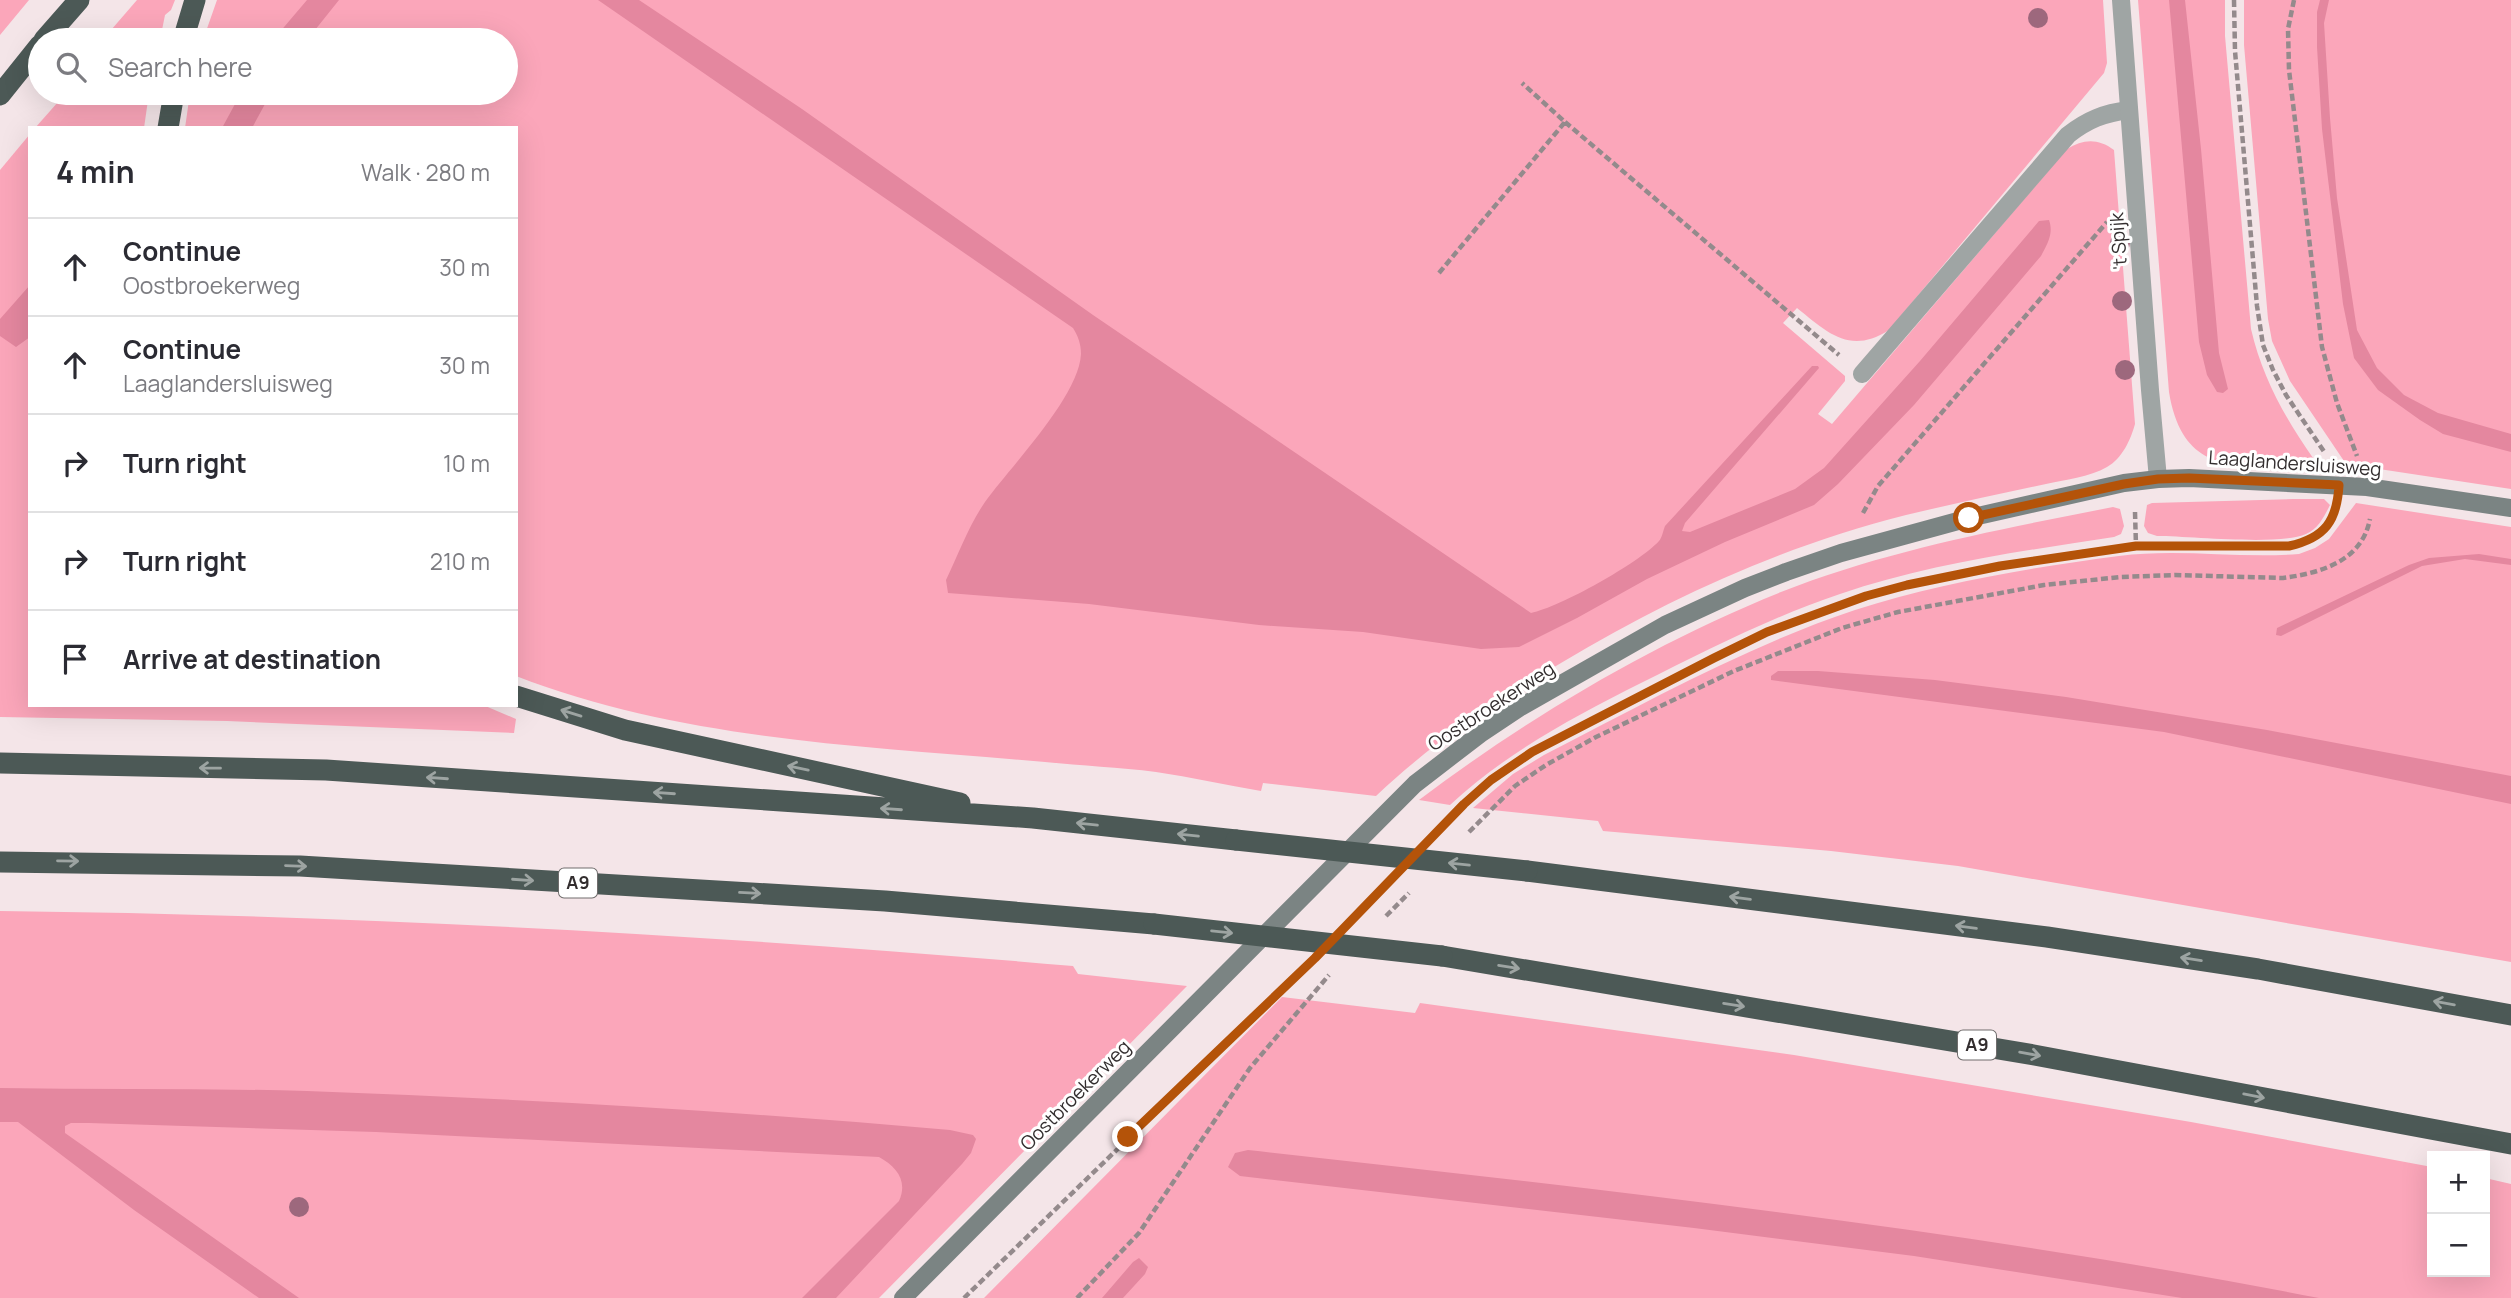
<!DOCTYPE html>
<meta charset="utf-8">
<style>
:root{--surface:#fff;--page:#f2f2f3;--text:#2b2b33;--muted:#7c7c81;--line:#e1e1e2}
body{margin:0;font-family:Manrope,sans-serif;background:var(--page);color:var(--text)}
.controls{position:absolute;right:21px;bottom:21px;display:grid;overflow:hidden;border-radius:0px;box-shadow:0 7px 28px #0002}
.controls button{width:63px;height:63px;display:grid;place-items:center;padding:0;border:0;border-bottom:2px solid var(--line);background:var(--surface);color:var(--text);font:35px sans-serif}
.stop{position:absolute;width:21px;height:21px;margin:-16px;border:5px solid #b45309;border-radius:50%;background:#fff}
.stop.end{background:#b45309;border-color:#fff;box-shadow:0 2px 7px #0008}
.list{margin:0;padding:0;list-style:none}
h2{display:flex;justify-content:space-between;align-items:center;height:91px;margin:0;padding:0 28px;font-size:30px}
h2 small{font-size:23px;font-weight:400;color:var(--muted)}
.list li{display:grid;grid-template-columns:46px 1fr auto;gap:21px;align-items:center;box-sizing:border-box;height:98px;padding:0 28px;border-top:2px solid var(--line)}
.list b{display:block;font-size:26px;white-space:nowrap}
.list p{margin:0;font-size:23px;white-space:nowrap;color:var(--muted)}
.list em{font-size:23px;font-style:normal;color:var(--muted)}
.icon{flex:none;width:38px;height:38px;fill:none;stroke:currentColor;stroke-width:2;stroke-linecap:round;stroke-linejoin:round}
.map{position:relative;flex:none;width:2511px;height:1298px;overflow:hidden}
.search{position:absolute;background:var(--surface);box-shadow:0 7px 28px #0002;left:28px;top:28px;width:490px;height:77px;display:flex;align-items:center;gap:18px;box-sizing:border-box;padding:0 24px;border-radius:38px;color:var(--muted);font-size:26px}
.panel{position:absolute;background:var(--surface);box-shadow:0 7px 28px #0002;left:28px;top:126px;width:490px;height:581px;border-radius:0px}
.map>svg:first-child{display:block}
</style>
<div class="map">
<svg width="2511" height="1298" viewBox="0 0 2511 1298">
<rect width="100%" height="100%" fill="#f4e5e8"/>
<path fill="#fba6ba" d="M 0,0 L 29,0 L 0,35 Z
M 137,0 L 175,0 L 171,10 L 165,15 L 160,40 L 105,40 L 105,37 Z
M 217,0 L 2103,0 L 2107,63 L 2104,73 L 1889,330 C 1850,355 1828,333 1797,308 L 1783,323 L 1845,376 L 1845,381 L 1818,414 L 1832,424 L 2067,149 C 2083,139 2098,138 2114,150 L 2135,424 C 2131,439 2122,459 2107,467 C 2090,477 2064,480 2046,484 C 1999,494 1952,504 1906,515 C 1783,546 1669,598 1561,663 C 1492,704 1434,741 1376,796 L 1263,783 L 1261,791 C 1226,785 1191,777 1156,772 C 1119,767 1082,766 1045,762 C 867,746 684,741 516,676 L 516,128 L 185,128 L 190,93 L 506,93 L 506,40 L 203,40 Z
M 2138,0 L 2225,0 L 2225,36 L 2251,329 C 2262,377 2285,418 2313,458 L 2313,463 L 2308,467 C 2240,466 2183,478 2169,392 Z
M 2244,0 L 2511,0 L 2511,489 L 2346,464 L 2290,381 L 2272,341 L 2268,319 L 2244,45 Z
M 66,93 L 149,93 L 144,128 L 35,128 Z
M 30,134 L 30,705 L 483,705 L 516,719 L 514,733 L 227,721 L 0,717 L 0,170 Z
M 2293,499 L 2324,499 L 2330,505 C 2324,517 2318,529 2306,534 C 2278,546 2191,536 2157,536 L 2148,533 L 2144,526 L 2147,505 L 2152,503 Z
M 2356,503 L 2511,527 L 2511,962 L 1958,866 L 1831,851 L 1603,831 L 1598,821 L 1473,808 L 1513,774 L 1544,755 C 1645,703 1747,646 1855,610 C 1938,583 2034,567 2119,556 C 2179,548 2239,559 2299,554 L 2315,548 L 2329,539 Z
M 2113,507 L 2120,509 L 2124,526 L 2121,534 L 2114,537 C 2022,551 1928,564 1840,594 C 1771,617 1706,651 1641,683 C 1573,717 1506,753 1450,805 L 1419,800 C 1529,717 1652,644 1781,592 C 1887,550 2002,529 2113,507 Z
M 0,911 C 358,915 716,935 1073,966 L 1078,974 L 1187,986 L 879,1298 L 0,1298 Z
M 1282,997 L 1415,1013 L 1420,1003 L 1794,1055 L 2191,1122 L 2432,1167 L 2432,1272 L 2485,1272 L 2485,1178 L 2511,1184 L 2511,1298 L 984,1298 Z"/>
<path fill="#e4879f" d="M 307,0 L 339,0 L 307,40 L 273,40 Z
M 598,0 L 639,0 L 802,109 L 1093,315 L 1531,613 C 1560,607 1639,563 1659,541 C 1662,538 1663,531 1665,526 L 1812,366 L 1818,366 L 1819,368 L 1685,523 L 1682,531 L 1690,532 L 1795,489 L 1824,468 L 1920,361 L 2039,221 L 2049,220 C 2054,234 2047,244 2041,256 L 1914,405 L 1838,484 L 1814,505 L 1725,542 L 1647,579 L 1577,618 L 1519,647 L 1481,649 L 1363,632 L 1259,625 L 1089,604 L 948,593 L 946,580 C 958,555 969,525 985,502 C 1010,467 1079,397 1081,354 C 1081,344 1078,336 1073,328 Z
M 2169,0 L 2185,0 L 2201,149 L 2219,353 L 2228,389 L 2223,393 L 2217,392 L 2207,375 L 2199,342 Z
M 2320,0 L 2329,0 L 2324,23 L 2330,118 L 2337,198 L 2357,330 L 2377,368 L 2404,395 L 2438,413 L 2511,434 L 2511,452 L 2443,434 L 2420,420 L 2378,390 L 2354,358 L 2343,304 L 2322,129 L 2317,47 L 2317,12 Z
M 241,93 L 271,93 L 252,128 L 222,128 Z
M 30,285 L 30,337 L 16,347 L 0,336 L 0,319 Z
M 2479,554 L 2511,559 L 2511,565 L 2465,559 L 2422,566 L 2281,636 L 2276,635 L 2277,628 L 2409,565 L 2429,558 Z
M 1778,671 L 1818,671 L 1935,680 L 2066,697 L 2267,730 L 2511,776 L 2511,804 L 2164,732 L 1771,680 L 1771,676 Z
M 0,1088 C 102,1090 205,1088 307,1091 C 521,1099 736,1111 950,1130 L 973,1135 L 976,1139 L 971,1153 L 962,1164 L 836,1298 L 802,1298 L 899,1201 C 908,1181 897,1167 879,1157 L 376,1132 L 89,1123 L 71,1123 L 65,1126 L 65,1133 L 299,1298 L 259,1298 L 134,1210 L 18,1122 L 0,1122 Z
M 1248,1150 C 1607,1190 1965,1229 2319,1298 L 2182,1298 L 1914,1256 L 1694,1228 L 1240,1176 L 1228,1167 L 1235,1153 Z
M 1139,1258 L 1148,1267 L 1145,1274 L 1123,1298 L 1102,1298 L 1133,1262 Z"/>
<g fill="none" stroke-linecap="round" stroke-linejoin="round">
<path stroke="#948a8c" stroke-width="4.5" stroke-dasharray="7 3.5" stroke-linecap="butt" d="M 2234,0 L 2235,51 L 2257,306 L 2263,345 L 2273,370 L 2286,395 L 2325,453
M 2294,0 L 2288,29 L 2289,70 L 2322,347 L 2337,403 L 2357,456
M 1565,122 L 1839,355
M 1439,273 L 1565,122 L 1522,83
M 2135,512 L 2136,546
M 1863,513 L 1878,486 L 2107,222
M 1441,828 L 1491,780 L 1532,752 L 1714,658 L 1767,632 L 1826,610 L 1907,585 L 1999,566 L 2083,552 L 2169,545 L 2289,546 C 2309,542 2322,535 2333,517
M 1469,832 L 1515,786 L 1546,765 L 1596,737 L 1734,671 L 1842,628 L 1898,612 L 2044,585 L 2082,581 L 2121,577 L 2175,575 L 2283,578 C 2321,573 2362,561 2370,519
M 1358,914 L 1381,890
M 1386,916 L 1409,893
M 964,1298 L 1298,974
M 1077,1298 L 1139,1233 L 1250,1068 L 1329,975"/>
<path stroke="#9fa5a4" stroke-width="18" d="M 1862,374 L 2068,135 C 2087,120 2104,113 2129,110"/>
<path stroke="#9fa5a4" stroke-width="18" d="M 2121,0 L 2150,390 L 2158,479"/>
<path stroke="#7b8483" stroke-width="18" d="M 903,1298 L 1415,784 L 1480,734 L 1519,708 L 1665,625 L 1745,588 L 1786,572 L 1841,553 L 1969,518 L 2124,483 L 2158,479 L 2189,478 L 2367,487 L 2511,508"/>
<path stroke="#4c5956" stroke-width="21" d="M 44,40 L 79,0
M 183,40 L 195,0
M 0,95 L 40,45
M 168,128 L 174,93
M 516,696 L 625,730 L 960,803
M 0,763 L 326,770 L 1033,818 L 1236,840
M 0,862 L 300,866 L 885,901 L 1154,924
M 1527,871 L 2047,937 L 2258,969 L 2511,1015
M 1442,956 L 2034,1055 L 2511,1144"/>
<path stroke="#4c5956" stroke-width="21" d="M 1236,840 L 1527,871
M 1154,924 L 1442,956"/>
</g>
<g fill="#9d687d">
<circle cx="2038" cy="18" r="10"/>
<circle cx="2120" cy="243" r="10"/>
<circle cx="2122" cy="301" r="10"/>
<circle cx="2125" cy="370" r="10"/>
<circle cx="299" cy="1207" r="10"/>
</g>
<defs><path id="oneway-shaft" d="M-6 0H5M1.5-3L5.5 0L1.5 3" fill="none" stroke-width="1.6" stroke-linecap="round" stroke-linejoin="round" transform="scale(1.75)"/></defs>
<g stroke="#9da4a2">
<use href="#oneway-shaft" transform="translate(571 713) rotate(-163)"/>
<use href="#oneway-shaft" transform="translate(210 768) rotate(-179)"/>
<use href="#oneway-shaft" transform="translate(798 768) rotate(-168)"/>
<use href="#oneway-shaft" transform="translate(437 778) rotate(-176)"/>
<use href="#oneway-shaft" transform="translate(664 793) rotate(-176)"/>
<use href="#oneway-shaft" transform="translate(891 809) rotate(-176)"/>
<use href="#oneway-shaft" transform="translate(1087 824) rotate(-174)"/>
<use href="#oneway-shaft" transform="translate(1188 835) rotate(-174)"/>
<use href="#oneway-shaft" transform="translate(68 861) rotate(1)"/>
<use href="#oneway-shaft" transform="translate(1459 864) rotate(-174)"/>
<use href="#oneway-shaft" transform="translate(296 866) rotate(2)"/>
<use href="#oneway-shaft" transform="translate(523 880) rotate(4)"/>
<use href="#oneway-shaft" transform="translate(750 893) rotate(3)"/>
<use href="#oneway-shaft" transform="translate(1740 898) rotate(-173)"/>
<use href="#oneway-shaft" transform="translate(1966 927) rotate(-173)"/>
<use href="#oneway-shaft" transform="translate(1222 932) rotate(6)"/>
<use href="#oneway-shaft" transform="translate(2191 959) rotate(-171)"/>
<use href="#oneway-shaft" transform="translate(1509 967) rotate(9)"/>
<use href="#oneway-shaft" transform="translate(2444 1003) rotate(-170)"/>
<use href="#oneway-shaft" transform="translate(1734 1005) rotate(9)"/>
<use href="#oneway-shaft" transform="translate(2030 1054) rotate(10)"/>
<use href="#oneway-shaft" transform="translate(2254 1096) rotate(11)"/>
</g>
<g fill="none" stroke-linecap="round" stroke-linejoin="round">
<path stroke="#b45309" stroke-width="9" d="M 1128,1137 L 1315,958 L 1464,804 L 1491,780 L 1532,752 L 1714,658 L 1767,632 L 1866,596 L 1907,585 L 2000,566 L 2136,546 L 2289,546 C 2325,538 2337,521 2339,485 L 2189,478 L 2158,479 L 2124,484 L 1969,518"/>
</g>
<g text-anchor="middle" stroke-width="6" stroke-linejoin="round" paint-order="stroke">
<g fill="#fff" stroke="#706d6d" stroke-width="2">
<rect x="559" y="868.5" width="38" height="29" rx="5"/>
<rect x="1958" y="1030.5" width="38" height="29" rx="5"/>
</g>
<g font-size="18" font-weight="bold" fill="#332e2f">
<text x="578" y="889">A9</text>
<text x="1977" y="1051">A9</text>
</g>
<g font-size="19" fill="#332e2f" stroke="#fff">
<text transform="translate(2118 241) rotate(-94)" y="7">'t Spijk</text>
<text transform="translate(2295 463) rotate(4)" y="7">Laaglandersluisweg</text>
<text transform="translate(1491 706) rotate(-33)" y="7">Oostbroekerweg</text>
<text transform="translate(1075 1095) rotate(-45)" y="7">Oostbroekerweg</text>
</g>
</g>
</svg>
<div class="controls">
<button>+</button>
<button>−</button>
</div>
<div class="stop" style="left:1969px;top:518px"></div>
<div class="stop end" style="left:1128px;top:1137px"></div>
<div class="search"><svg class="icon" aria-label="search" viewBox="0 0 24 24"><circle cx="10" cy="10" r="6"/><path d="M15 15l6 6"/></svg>Search here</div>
<section class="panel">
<h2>4 min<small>Walk · 280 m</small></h2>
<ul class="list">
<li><svg class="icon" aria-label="ahead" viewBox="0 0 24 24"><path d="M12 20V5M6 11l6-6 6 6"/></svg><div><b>Continue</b><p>Oostbroekerweg</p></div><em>30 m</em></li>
<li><svg class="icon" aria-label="ahead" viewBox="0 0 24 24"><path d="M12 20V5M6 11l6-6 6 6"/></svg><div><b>Continue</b><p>Laaglandersluisweg</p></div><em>30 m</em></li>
<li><svg class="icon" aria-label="right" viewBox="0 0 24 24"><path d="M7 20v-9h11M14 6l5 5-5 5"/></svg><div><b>Turn right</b></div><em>10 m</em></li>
<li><svg class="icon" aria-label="right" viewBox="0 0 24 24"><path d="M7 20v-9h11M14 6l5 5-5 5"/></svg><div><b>Turn right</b></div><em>210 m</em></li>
<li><svg class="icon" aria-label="arrive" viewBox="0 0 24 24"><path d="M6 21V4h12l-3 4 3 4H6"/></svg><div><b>Arrive at destination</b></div></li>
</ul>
</section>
</div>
